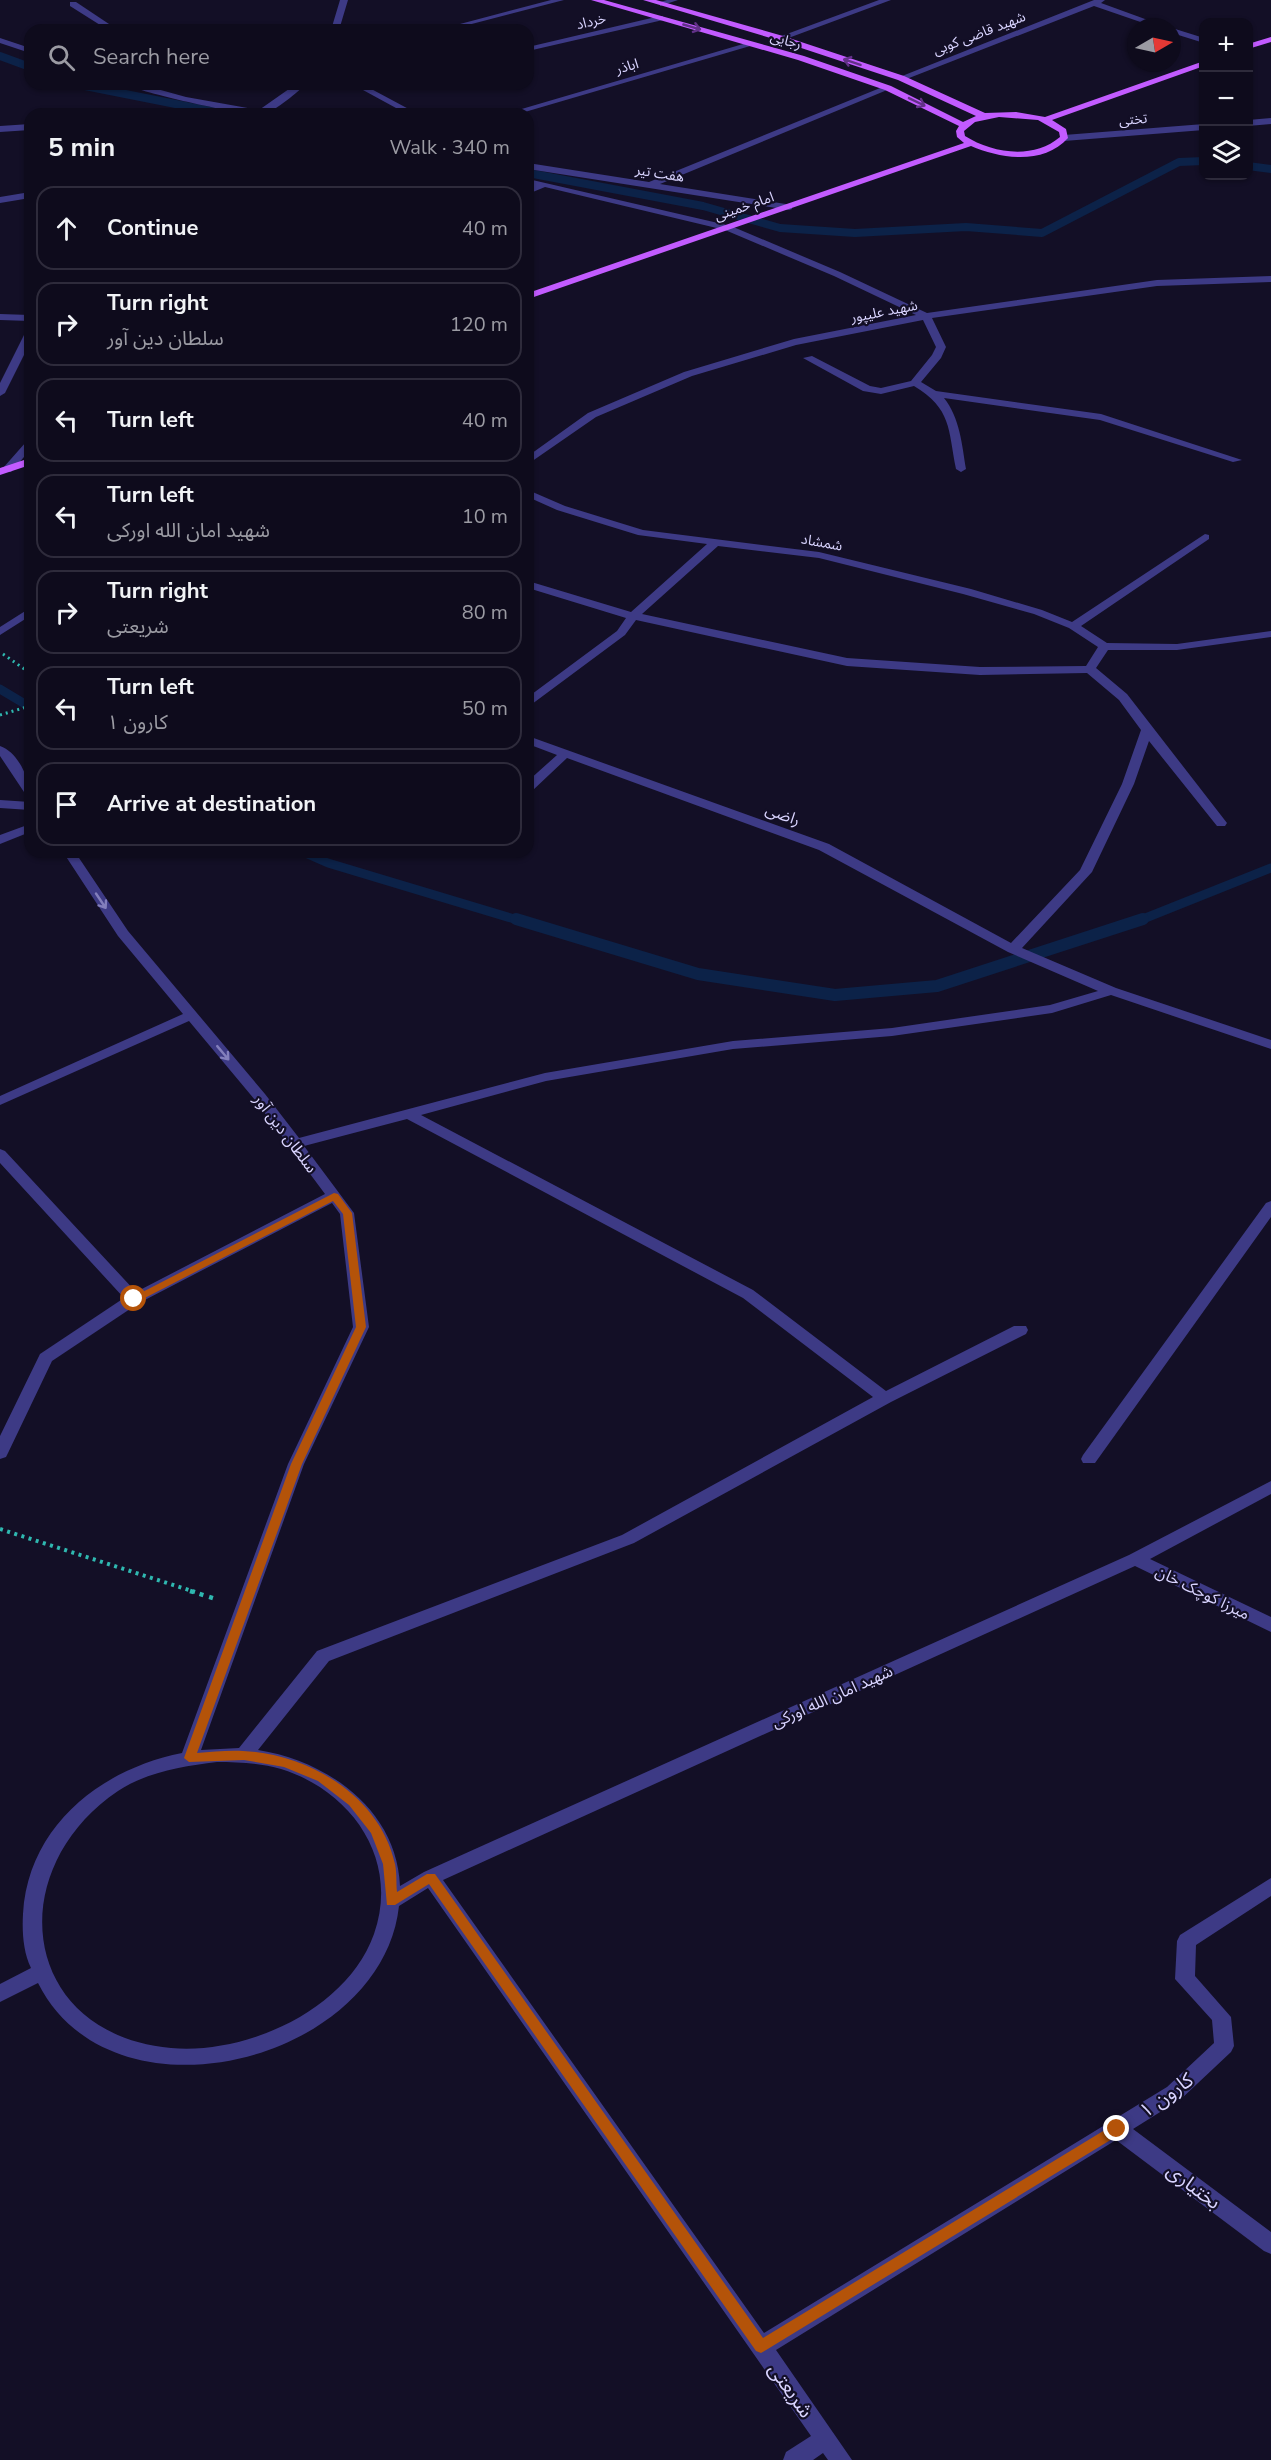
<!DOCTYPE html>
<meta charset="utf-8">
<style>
:root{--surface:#0e0b1c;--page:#1c1929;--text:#f1f3f6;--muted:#9b9ba3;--line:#2e2b3b}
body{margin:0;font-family:"Nunito Sans","Noto Sans Arabic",sans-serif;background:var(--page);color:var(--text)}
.controls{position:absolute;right:18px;top:18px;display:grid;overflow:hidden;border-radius:12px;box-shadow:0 2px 4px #0004}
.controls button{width:54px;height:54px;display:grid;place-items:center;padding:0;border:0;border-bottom:2px solid var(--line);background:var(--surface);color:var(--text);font:30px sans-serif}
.compass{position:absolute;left:1127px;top:18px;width:54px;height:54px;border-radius:50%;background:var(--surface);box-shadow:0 2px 4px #0004;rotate:81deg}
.stop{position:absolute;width:18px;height:18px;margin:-14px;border:4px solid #b45309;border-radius:50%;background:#fff}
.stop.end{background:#b45309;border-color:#fff;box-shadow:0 2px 6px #0008}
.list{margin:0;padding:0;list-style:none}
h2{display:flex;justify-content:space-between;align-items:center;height:78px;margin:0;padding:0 24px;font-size:26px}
h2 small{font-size:20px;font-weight:400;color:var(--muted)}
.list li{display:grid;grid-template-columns:39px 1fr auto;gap:18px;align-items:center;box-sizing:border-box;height:84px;margin:0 12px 12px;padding:0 12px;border:2px solid var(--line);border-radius:18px}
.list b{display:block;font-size:22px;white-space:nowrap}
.list p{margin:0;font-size:20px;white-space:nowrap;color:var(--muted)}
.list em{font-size:20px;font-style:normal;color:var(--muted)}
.icon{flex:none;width:33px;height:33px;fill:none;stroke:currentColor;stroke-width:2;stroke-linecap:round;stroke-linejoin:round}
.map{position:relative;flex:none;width:1271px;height:2460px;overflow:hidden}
.search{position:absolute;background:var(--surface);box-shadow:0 2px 4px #0004;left:24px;top:24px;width:510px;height:66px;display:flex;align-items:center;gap:15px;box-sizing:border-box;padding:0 21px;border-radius:18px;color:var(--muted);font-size:22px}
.panel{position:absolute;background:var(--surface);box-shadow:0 2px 4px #0004;left:24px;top:108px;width:510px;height:750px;border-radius:18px}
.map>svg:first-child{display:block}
</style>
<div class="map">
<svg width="1271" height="2460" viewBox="0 0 1271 2460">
<rect width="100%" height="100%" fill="#130f26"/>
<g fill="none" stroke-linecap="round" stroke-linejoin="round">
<path stroke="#0c2248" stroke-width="8" d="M 0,56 L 30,67
M 75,84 L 226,114
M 1248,166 L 1271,169
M 528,173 L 703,206 L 780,228 L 855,233 L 966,227 L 1042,233 L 1179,162 L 1204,161"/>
<path stroke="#0c2248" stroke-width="9" d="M 0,689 L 30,707
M 303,852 L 328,863 L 521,921
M 1138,921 L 1271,868"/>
<path stroke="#0c2248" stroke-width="12" d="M 516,919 L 698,974 L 835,995 L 937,986 L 1143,919"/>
<path stroke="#2fb8b0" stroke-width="3" stroke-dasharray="2 4" stroke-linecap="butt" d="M 3,654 L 30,673
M 0,715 L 30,706"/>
<path stroke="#2fb8b0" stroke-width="4" stroke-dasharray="3 4.5" stroke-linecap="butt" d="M 0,1529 L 195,1592"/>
<path stroke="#2fb8b0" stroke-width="4.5" stroke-dasharray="4 6" stroke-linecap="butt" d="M 190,1591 L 216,1599"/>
<path fill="#3d3a85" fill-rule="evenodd" d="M 340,0 L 348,0 L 339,30 L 331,30 Z
M 551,0 L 564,0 L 464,26 L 460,24 Z
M 667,0 L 678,0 L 660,6 L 660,2 Z
M 879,0 L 891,0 L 783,40 L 776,38 Z
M 1094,0 L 1105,0 L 1101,3 L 1167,27 L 1155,27 L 1094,6 L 904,80 L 897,78 Z
M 73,2 L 76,2 L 118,30 L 108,30 L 70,6 L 70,2 Z
M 660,16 L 663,16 L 663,20 L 528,51 L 528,47 Z
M 1172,28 L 1204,38 L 1204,43 L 1172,33 Z
M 0,38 L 30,48 L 30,53 L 0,43 Z
M 750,42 L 757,44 L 518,114 L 505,114 Z
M 125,84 L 139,84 L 186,97 L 259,110 L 296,84 L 306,84 C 299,91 275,111 265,114 C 251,118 138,92 125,84 Z
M 352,84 L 362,84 L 418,114 L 407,114 Z
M 885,86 L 892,88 L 660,184 L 792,205 L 792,209 L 789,210 L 528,169 L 528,163 L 649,182 Z
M 1271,118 L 1271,124 L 1248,126 L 1248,120 Z
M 30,124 L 30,130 L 0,132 L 0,126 Z
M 1204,124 L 1204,130 L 1064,141 L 1060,138 L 1064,135 Z
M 528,179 L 731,226 L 840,272 L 927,313 L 1157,280 L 1271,276 L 1271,282 L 1157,286 L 932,318 L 946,347 L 941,358 L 921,382 L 936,391 L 1101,414 L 1242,460 L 1233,462 L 1100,420 L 944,398 C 960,418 962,445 966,469 L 961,472 L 956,469 C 948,429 952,409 914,386 L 881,394 L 863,391 L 803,358 L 812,356 L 870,386 L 881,388 L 911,381 L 932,355 L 936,347 L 923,320 L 796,345 L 692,376 L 596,417 L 528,464 L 528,456 L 588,413 L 684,372 L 794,339 L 916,315 L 834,276 L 725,230 L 545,187 L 528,194 L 528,188 L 533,185 L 528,185 Z
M 30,192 L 30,198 L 0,203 L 0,197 Z
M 0,314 L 30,315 L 30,321 L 0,320 Z
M 30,330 L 30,343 L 5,393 L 0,396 L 0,383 L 25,333 Z
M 30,441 L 30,450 L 11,472 L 3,472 L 3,468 L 26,442 Z
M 528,490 L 565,506 L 643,530 L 819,552 L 971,589 L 1042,610 L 1072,622 L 1205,534 L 1209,535 L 1209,539 L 1081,626 L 1107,643 L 1177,644 L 1271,631 L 1271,637 L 1177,650 L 1108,650 L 1096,668 L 1127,694 L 1227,823 L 1225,826 L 1217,826 L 1149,741 L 1134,784 L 1092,872 L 1022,948 L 1116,988 L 1271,1040 L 1271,1049 L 1111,995 L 1052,1013 L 892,1036 L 733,1049 L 546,1081 L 421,1115 L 753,1290 L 886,1391 L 1014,1326 L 1026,1326 L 1028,1330 L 1026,1334 L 891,1402 L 634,1543 L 329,1661 L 258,1750 C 328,1761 397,1810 400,1886 L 424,1872 L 1129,1555 L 1271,1481 L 1271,1494 L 1150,1559 L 1271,1617 L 1271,1632 L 1135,1566 L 443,1880 L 764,2333 L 1167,2087 L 1214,2043 L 1212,2020 L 1175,1979 L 1177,1941 L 1180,1935 L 1271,1878 L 1271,1896 L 1196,1945 L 1195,1976 L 1231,2017 L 1234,2046 L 1231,2052 L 1181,2099 L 1133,2129 L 1271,2232 L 1271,2254 L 1264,2251 L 1116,2140 L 776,2350 L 852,2460 L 828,2460 L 823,2453 L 813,2460 L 783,2460 L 786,2452 L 811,2436 L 428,1888 L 399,1906 C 382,2062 112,2131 38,1983 L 0,2002 L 0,1984 L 31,1968 C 23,1952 22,1931 23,1914 C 28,1826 101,1769 182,1753 L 288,1464 L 353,1327 L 340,1214 L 332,1203 L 139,1303 L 52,1361 L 8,1453 L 6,1457 L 0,1459 L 0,1436 L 40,1354 L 124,1298 L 0,1163 L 0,1149 L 5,1151 L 136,1292 L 325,1194 L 255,1100 L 189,1021 L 0,1105 L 0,1096 L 183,1014 L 118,936 L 63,852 L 75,852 L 128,931 L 265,1094 L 299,1138 L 545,1073 L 733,1041 L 892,1028 L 1050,1005 L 1098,991 L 1008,952 L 819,850 L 567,758 L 532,791 L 528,792 L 528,781 L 557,755 L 528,744 L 528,736 L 829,844 L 1011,943 L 1080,870 L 1122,784 L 1141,730 L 1119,700 L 1087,673 L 980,675 L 847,666 L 636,620 L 625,635 L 528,707 L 528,697 L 617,631 L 626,618 L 528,588 L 528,581 L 631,612 L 707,544 L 638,535 L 557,510 L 528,497 ZM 718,546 L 819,558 L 963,594 L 1034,614 L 1069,628 L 1098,647 L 1086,666 L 980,667 L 847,658 L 642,614 ZM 407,1119 L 743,1298 L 873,1397 L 622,1535 L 317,1651 L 239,1748 L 201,1750 L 304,1464 L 369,1327 L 354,1213 L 304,1146 ZM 217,1762 C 238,1762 260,1763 281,1769 C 352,1791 400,1860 374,1934 C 347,2010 246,2055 171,2048 C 20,2034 1,1870 118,1791 C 147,1772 183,1766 217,1762 Z
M 30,608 L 30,616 L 0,635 L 0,627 Z
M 0,746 C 18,752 30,779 30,796 L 26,795 L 0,756 Z
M 0,800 L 30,802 L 30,810 L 0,808 Z
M 30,824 L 30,832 L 0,844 L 0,835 Z
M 1271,1201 L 1271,1217 L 1095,1463 L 1083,1463 L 1081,1459 L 1083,1455 L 1266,1203 Z"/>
<path fill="#c25bff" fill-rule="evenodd" d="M 591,0 L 604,0 L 804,56 L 891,86 L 963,122 L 976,116 L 898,80 L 777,40 L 643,0 L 656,0 L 783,36 L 904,76 L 985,113 L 1016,112 L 1045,117 L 1204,61 L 1204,66 L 1052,120 L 1066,129 L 1068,138 C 1044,165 1001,159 971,146 L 528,299 L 528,293 L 964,143 L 957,137 L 956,131 L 959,126 L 885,90 L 798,60 ZM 999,117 L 1038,120 L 1059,132 L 1060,137 C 1033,160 992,153 965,136 L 964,131 L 975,122 Z
M 1271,37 L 1271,42 L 1248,49 L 1248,44 Z
M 30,458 L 30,465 L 0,475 L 0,468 Z"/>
</g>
<defs><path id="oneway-shaft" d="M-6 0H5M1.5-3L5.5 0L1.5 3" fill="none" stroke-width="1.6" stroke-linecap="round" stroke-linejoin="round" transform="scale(1.5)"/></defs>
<g stroke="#623188">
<use href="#oneway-shaft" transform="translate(692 27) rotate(16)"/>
<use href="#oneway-shaft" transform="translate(852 62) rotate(-162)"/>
<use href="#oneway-shaft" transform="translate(917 102) rotate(26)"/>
</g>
<g stroke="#837fbc">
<use href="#oneway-shaft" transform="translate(101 901) rotate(56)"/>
<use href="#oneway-shaft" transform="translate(223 1053) rotate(50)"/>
</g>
<path fill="#b45309" d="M 334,1193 L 338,1194 L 352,1213 L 366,1327 L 302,1464 L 197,1753 C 212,1752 228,1750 243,1751 C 309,1754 380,1796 395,1864 C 397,1873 396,1883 397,1892 L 427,1874 L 435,1874 L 763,2338 L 1113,2125 L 1122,2125 L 1124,2129 L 1122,2133 L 761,2353 L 756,2351 L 429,1884 L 395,1905 L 387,1905 L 383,1864 L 371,1833 L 349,1805 L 318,1781 L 284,1767 L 244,1760 L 189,1762 L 184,1758 L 291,1464 L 356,1327 L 343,1214 L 333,1201 L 137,1302 L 134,1303 L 129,1299 Z"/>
<g text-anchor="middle" stroke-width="4.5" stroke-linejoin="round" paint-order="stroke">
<g font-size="14" fill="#d9d4ff" stroke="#130f26">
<text transform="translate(591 21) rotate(-13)" y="5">خرداد</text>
<text transform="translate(979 33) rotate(-21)" y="5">شهید قاضی کوبی</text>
<text transform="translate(786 40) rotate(16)" y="5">رجایی</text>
<text transform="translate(627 66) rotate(-16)" y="5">اباذر</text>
<text transform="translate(1133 119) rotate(-5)" y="5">تختی</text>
<text transform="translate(660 173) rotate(9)" y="5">هفت تیر</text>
<text transform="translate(744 206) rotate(-19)" y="5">امام خمینی</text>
<text transform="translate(884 311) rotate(-11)" y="5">شهید علیپور</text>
<text transform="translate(822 542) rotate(10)" y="5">شمشاد</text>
</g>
<g font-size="16" fill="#d9d4ff" stroke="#130f26">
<text transform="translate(783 814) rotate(20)" y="6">راضی</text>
<text transform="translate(286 1133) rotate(53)" y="6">سلطان دین آور</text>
<text transform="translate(1203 1592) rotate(26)" y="6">میرزا کوچک خان</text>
<text transform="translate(832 1696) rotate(-24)" y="6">شهید امان الله اورکی</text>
</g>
<g font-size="20" fill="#d9d4ff" stroke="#130f26">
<text transform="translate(1166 2095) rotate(-36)" y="7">کارون ۱</text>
<text transform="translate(1194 2186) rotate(37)" y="7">بختیاری</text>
<text transform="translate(791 2390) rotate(55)" y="7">شریعتی</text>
</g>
</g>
</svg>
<div class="controls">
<button>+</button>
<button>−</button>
<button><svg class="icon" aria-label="layers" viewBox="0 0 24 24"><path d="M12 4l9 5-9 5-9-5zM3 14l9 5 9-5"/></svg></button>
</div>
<svg class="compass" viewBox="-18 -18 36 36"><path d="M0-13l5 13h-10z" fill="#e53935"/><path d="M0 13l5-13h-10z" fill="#9b9ba3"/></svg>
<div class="stop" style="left:134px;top:1299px"></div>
<div class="stop end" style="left:1117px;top:2129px"></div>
<div class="search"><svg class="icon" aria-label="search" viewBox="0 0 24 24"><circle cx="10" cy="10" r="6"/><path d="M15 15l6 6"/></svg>Search here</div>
<section class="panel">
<h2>5 min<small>Walk · 340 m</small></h2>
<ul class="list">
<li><svg class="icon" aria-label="ahead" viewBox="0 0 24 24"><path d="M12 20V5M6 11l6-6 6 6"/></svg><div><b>Continue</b></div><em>40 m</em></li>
<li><svg class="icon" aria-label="right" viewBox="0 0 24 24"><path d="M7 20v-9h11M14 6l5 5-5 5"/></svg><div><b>Turn right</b><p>سلطان دین آور</p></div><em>120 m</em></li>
<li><svg class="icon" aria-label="left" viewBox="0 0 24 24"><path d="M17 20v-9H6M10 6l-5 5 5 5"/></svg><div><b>Turn left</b></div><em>40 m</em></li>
<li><svg class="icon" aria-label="left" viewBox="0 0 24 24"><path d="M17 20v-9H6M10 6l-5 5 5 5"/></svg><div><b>Turn left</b><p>شهید امان الله اورکی</p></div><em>10 m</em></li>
<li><svg class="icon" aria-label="right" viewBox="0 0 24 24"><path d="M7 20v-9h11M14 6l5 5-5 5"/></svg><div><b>Turn right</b><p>شریعتی</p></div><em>80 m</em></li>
<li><svg class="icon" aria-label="left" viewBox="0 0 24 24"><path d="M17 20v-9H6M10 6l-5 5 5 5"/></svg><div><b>Turn left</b><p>کارون ۱</p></div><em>50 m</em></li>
<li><svg class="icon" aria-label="arrive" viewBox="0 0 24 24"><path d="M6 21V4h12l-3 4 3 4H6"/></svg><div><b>Arrive at destination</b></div></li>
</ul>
</section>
</div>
